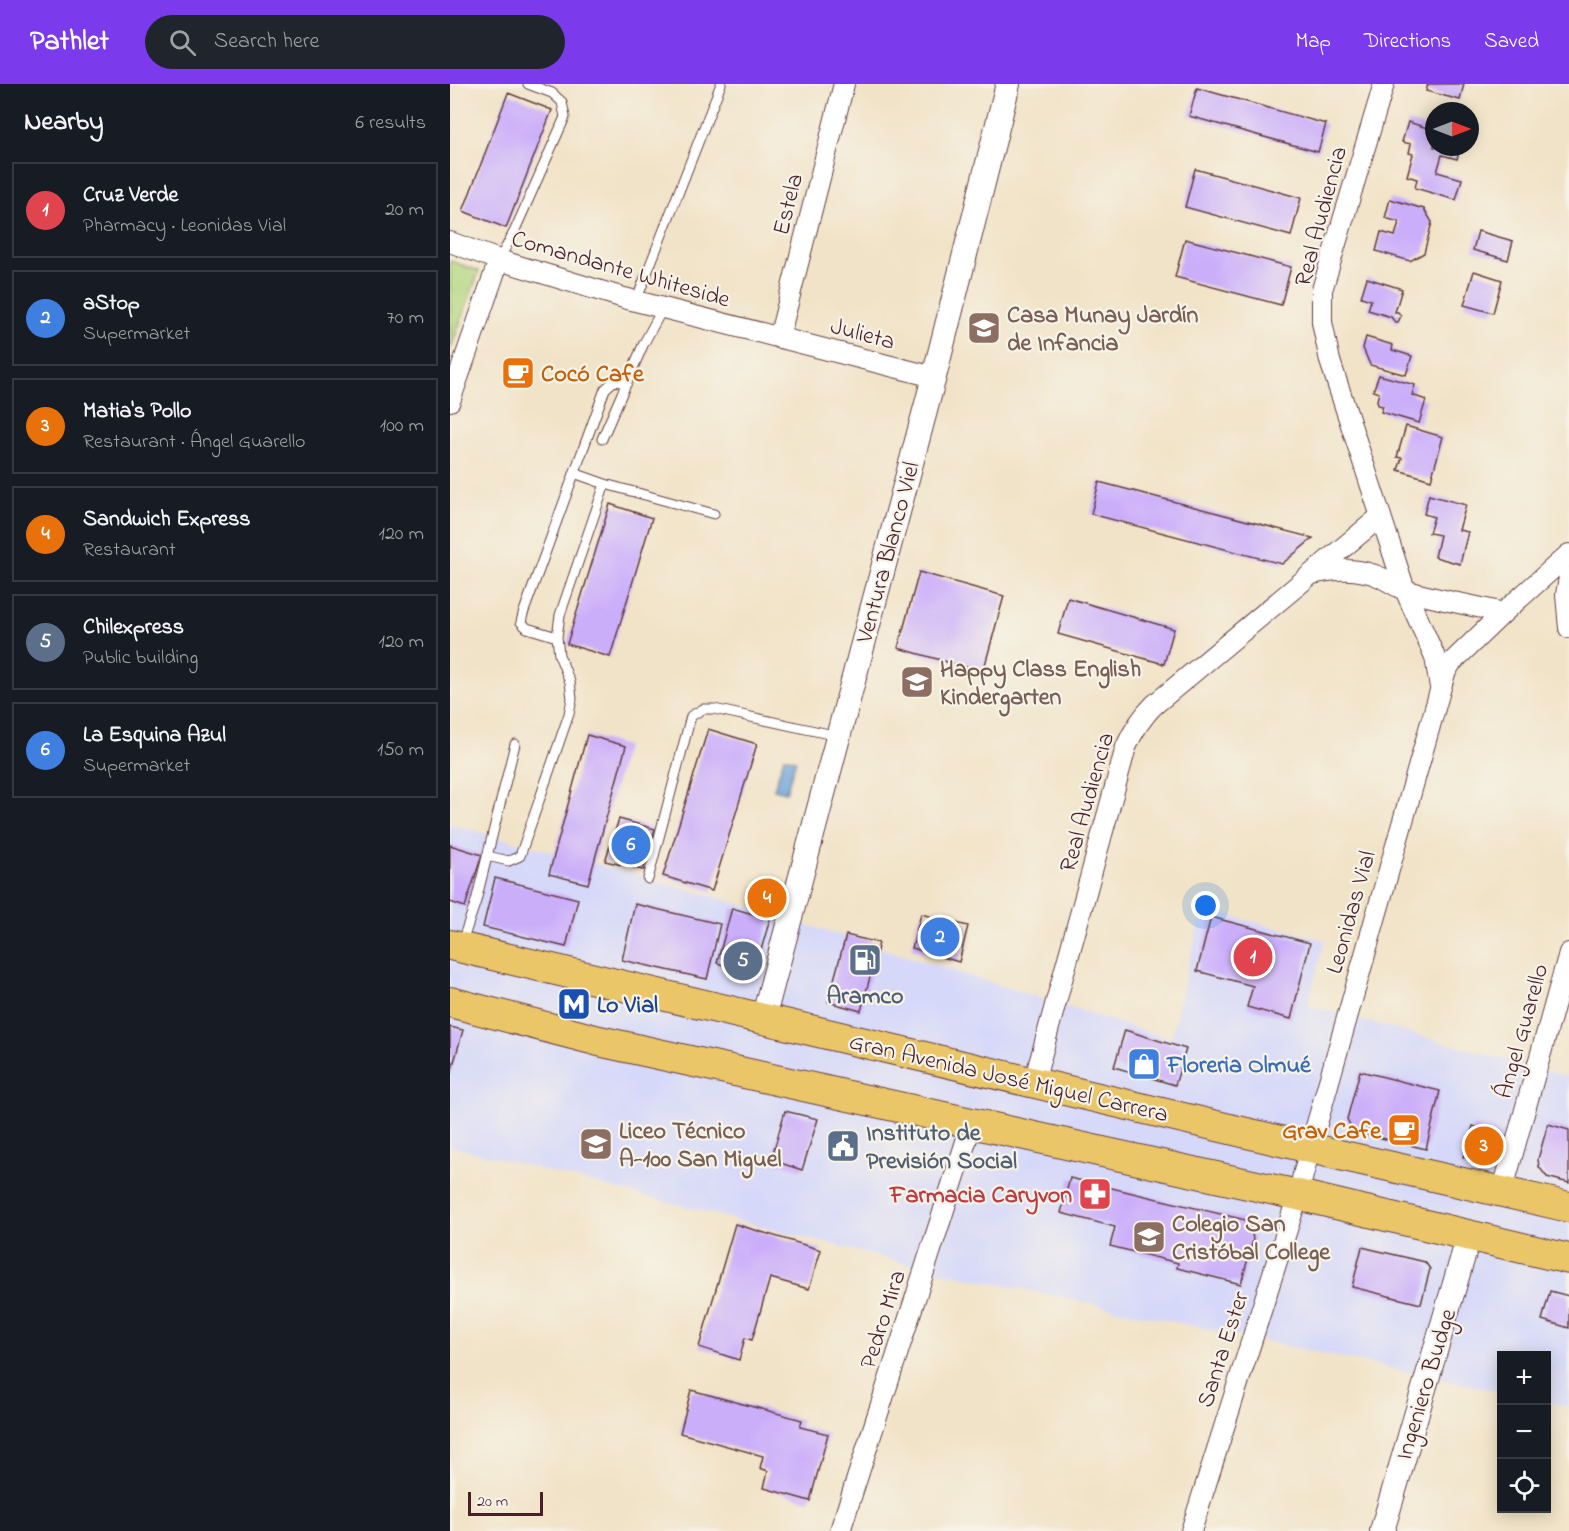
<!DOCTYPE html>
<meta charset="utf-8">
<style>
:root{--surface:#171b24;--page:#20242c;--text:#f1f3f6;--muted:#9ea1a6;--line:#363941;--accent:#7c3aed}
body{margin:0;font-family:"Indie Flower",sans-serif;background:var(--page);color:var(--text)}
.controls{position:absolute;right:18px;bottom:18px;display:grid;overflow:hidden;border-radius:0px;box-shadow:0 3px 15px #0003}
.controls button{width:54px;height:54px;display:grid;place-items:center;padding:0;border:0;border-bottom:2px solid var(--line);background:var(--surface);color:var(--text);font:30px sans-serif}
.compass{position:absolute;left:975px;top:18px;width:54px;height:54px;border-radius:50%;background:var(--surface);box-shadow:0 3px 15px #0003;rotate:90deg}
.scale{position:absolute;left:18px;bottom:15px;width:75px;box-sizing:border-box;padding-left:6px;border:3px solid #4a1f2b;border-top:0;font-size:16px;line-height:21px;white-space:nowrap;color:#4a1f2b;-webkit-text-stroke:4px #f7f3e8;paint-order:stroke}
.you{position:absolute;left:756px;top:822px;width:21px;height:21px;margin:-15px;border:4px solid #fff;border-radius:50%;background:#1a73e8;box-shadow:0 0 0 9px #1a73e833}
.badge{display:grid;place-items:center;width:39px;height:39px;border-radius:50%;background:var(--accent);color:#fff;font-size:20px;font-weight:700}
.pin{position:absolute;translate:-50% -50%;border:3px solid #fff;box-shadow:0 2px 6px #0006}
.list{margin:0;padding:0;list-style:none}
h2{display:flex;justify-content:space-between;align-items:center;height:78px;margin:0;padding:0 24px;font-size:26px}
h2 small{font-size:20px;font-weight:400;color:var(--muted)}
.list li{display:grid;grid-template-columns:39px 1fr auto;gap:18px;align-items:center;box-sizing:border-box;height:96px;margin:0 12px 12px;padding:0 12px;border:2px solid var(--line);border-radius:0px}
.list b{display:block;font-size:22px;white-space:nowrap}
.list p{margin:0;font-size:20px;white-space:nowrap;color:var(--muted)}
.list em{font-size:20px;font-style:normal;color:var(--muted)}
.icon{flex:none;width:33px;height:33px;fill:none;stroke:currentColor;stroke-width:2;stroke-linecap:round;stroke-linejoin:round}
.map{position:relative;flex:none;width:1119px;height:1447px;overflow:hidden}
header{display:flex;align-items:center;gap:36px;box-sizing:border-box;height:84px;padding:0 30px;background:var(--accent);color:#fff}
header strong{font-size:28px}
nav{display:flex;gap:33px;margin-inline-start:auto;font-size:21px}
.search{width:420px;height:54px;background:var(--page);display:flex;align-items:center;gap:15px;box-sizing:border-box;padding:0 21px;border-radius:33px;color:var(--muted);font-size:22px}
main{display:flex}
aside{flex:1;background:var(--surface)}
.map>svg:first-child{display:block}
</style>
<header>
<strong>Pathlet</strong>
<div class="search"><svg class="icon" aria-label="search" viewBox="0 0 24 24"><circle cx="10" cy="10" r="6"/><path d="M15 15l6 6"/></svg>Search here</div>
<nav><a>Map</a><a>Directions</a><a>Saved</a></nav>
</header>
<main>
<aside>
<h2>Nearby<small>6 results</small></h2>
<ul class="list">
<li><span class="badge" style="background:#e0444e">1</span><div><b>Cruz Verde</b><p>Pharmacy · Leonidas Vial</p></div><em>20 m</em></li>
<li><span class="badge" style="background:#3f7fe0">2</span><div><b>aStop</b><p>Supermarket</p></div><em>70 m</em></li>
<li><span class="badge" style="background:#e8710a">3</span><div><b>Matia's Pollo</b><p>Restaurant · Ángel Guarello</p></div><em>100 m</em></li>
<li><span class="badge" style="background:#e8710a">4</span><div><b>Sandwich Express</b><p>Restaurant</p></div><em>120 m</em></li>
<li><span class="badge" style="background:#5c6f8a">5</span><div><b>Chilexpress</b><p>Public building</p></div><em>120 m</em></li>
<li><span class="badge" style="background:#3f7fe0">6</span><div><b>La Esquina Azul</b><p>Supermarket</p></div><em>150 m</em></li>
</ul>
</aside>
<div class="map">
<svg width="1119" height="1447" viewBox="0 0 1119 1447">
<rect width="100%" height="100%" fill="#f7f3e8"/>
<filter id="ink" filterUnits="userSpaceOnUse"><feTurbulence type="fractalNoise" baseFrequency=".0167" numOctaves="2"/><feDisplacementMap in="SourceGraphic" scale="12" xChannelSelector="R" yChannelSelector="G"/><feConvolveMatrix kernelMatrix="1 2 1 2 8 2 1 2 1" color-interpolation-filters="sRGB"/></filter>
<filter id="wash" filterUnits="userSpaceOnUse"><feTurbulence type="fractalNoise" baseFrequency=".008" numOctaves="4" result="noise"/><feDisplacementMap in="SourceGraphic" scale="24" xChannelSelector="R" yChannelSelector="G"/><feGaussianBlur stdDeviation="1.35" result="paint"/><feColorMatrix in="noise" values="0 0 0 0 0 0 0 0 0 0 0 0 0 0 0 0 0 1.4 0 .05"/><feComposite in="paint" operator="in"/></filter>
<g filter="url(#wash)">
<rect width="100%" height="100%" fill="#f1e3c7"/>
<path fill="#d5d8f9" d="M 0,740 L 267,813 L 721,955 L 752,825 L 875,856 L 858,921 L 1119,993 L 1119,1323 L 1097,1318 L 1096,1272 L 1052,1272 L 1051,1308 L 465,1182 L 0,1062 Z"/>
<path fill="#b2d57e" stroke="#7e7a54" stroke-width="1.5" d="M 0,177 L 29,187 L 0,266 Z"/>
<path fill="#6aa1d8" stroke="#5a6082" stroke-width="1.5" d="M 334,673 L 346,676 L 336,708 L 324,705 Z"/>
<g id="blocks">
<path fill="#caaefa" d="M 978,0 L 1014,0 L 1010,16 L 976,7 Z
M 747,4 L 876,40 L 868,68 L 739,32 Z
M 58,9 L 102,26 L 56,144 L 13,127 Z
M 958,38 L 984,46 L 984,63 L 1011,63 L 1007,75 L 992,71 L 987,88 L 1012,95 L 1006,116 L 965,104 L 967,95 L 957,92 L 963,70 L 959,69 L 961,60 L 952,58 Z
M 745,85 L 851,114 L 841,152 L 735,123 Z
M 940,115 L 974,125 L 982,138 L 974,169 L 960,177 L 926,167 L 931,148 L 945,152 L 949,138 L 935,134 Z
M 1028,147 L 1063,157 L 1058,176 L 1023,166 Z
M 735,155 L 841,183 L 831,221 L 725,193 Z
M 1024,187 L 1052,196 L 1043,229 L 1014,221 Z
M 917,194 L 952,205 L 945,228 L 948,228 L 951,232 L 948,238 L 945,238 L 941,233 L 918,226 L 921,216 L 911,213 Z
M 916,253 L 943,261 L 942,266 L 962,272 L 956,291 L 920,281 L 913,264 Z
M 929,291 L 965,301 L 962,311 L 976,316 L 969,339 L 931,328 L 933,322 L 928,321 L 927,316 L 929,309 L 923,307 Z
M 956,342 L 993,353 L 981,396 L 948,386 L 952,374 L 947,373 Z
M 649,398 L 863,454 L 832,480 L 641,430 Z
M 979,411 L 1016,421 L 1009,446 L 1018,448 L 1010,480 L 985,473 L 990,451 L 979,449 L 984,433 L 974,430 Z
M 160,420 L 202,434 L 160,573 L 117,560 Z
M 469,488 L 554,512 L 533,588 L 448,564 Z
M 618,514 L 724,545 L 714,580 L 608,550 Z
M 258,645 L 307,660 L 262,807 L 213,792 Z
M 137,651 L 176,662 L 138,800 L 99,790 Z
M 169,735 L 205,745 L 193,786 L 155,777 Z
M 0,761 L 32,771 L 15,823 L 0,818 Z
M 45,794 L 128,815 L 116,863 L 33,843 Z
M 185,820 L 270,840 L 257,895 L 172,876 Z
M 282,824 L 320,835 L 304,890 L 267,879 Z
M 471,830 L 518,842 L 509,878 L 462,864 Z
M 761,833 L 860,859 L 841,935 L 797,923 L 803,902 L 747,887 Z
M 396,851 L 429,859 L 411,927 L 378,918 Z
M 0,943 L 13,946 L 1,989 L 0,989 Z
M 675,946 L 736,965 L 725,1001 L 664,983 Z
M 910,987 L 990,1007 L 976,1065 L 903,1047 L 897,1035 Z
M 335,1027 L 368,1035 L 352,1086 L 321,1076 Z
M 1098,1040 L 1119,1046 L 1119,1099 L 1097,1093 L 1089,1083 L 1088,1075 Z
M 1023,1042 L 1055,1053 L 1049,1071 L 1040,1080 L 1013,1073 Z
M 620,1094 L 800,1137 L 803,1156 L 791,1200 L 727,1184 L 728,1179 L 660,1162 L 665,1143 L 611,1129 Z
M 285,1140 L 371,1166 L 359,1205 L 320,1194 L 302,1256 L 295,1254 L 289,1276 L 249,1263 Z
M 912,1163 L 975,1178 L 980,1185 L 971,1220 L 902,1203 Z
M 1100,1207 L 1119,1212 L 1119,1244 L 1092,1236 Z
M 241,1306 L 352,1336 L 350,1343 L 378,1350 L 360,1417 L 314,1404 L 318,1387 L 310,1384 L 313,1372 L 230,1349 Z"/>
</g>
</g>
<g filter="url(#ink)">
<use href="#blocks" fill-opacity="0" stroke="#633c42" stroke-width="1.5"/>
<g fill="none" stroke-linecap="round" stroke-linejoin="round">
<defs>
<path id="service" d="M 49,176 L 65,146 L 115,33 L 112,18 L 102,9 L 78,0
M 186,217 L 271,0
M 152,355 L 194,259 L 213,224
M 124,389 L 155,400 L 264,430
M 107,553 L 77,544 L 71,538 L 73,530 L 155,305 L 164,297 L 177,299
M 37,772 L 59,777 L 70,772 L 119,630 L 122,615 L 120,598 L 109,571 L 107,553 L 110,531 L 155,400
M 198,795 L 241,632 L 253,625 L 264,625 L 388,652
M 11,861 L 26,817 L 65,660"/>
<path id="minor" d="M 934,0 L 872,206 L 872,238 L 880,277 L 955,506 L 985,573 L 990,603
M 0,158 L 49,176 L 174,214 L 484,293
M 329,254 L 394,0
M 0,317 L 49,176
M 862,490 C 885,485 907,483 930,493 C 939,497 948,504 958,507 C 989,516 1021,521 1053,529
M 1119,493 L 1116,511 L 1119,544
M 584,998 L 676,663 C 683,647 691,634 704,621 L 931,432
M 1052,1108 L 1119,869
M 390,1447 L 522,1039
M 741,1447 L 848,1111 L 860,1064 L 995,589 L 1001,579 L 1053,529 L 1119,470"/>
<path id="tertiary" d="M 313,935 L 484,293 L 558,0
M 932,1447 L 1019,1152"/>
<path id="primary" d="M 0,861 L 894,1072 L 1119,1123
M 0,918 L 149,957 L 848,1111 L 1119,1175"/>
</defs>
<use href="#service" stroke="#633c42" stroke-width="11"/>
<use href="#minor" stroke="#633c42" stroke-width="22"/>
<use href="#tertiary" stroke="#633c42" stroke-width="26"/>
<use href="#primary" stroke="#633c42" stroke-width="32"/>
<use href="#service" stroke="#fff" stroke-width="9"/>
<use href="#minor" stroke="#fff" stroke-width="20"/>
<use href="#tertiary" stroke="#fff" stroke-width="24"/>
<use href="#primary" stroke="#eac669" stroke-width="30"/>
</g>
</g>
<defs>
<symbol id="school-square" viewBox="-11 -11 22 22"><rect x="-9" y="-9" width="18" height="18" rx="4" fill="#8d6e63" stroke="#f7f3e8"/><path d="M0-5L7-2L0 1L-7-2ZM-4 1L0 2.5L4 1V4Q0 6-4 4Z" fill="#fff"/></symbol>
<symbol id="cafe-square" viewBox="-11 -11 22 22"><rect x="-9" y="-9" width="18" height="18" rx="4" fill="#e8710a" stroke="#f7f3e8"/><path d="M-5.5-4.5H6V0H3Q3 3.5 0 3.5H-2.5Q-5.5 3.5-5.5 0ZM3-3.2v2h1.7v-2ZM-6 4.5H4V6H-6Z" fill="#fff"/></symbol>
<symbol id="fuel-square" viewBox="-11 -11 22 22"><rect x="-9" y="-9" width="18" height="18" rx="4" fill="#5c6f8a" stroke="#f7f3e8"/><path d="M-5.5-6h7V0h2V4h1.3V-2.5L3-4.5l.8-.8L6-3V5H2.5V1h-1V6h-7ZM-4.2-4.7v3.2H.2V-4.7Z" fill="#fff"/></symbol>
<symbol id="metro-square" viewBox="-11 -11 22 22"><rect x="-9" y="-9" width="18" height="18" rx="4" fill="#1a4fb4" stroke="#f7f3e8"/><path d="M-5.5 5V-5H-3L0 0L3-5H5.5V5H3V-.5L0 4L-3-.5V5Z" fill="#fff"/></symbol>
<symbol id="shop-square" viewBox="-11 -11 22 22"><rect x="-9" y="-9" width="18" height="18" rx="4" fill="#3f7fe0" stroke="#f7f3e8"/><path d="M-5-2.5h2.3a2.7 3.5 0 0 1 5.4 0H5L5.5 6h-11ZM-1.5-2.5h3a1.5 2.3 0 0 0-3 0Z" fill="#fff"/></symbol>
<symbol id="civic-square" viewBox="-11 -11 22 22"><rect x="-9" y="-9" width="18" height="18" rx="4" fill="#5c6f8a" stroke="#f7f3e8"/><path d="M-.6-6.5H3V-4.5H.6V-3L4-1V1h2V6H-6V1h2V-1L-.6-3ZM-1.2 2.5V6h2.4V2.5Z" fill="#fff"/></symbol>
<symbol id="pharmacy-square" viewBox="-11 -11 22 22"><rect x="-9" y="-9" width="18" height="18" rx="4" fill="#e0444e" stroke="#f7f3e8"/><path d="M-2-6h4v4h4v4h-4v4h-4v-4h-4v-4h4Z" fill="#fff"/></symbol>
</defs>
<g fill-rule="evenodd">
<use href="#school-square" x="515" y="225" width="38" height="38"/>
<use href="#cafe-square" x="49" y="270" width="38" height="38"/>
<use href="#school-square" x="448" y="579" width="38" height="38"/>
<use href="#fuel-square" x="396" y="857" width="38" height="38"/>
<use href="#metro-square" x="105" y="901" width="38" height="38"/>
<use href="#shop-square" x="675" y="961" width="38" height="38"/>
<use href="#cafe-square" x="935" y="1027" width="38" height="38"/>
<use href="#school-square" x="127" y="1041" width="38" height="38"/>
<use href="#civic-square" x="374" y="1043" width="38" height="38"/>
<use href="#pharmacy-square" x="626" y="1091" width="38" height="38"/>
<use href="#school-square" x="680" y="1134" width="38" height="38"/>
</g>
<g text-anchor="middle" stroke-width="4.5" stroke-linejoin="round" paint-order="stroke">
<g font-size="24" fill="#4a1f2b" stroke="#f7f3e8">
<text transform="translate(337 120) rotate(-76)" y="8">Estela</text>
<text transform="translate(870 132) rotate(-75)" y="8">Real Audiencia</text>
<text transform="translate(171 184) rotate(16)" y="8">Comandante Whiteside</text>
<text transform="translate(413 249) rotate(15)" y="8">Julieta</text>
<text transform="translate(437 468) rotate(-75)" y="8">Ventura Blanco Viel</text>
<text transform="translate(636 718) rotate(-74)" y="8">Real Audiencia</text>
<text transform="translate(900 828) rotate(-74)" y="8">Leonidas Vial</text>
<text transform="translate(1071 947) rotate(-74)" y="8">Ángel Guarello</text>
<text transform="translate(559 993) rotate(13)" y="8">Gran Avenida José Miguel Carrera</text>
<text transform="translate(432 1235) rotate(-72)" y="8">Pedro Mira</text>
<text transform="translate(772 1265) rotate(-72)" y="8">Santa Ester</text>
<text transform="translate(975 1300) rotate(-73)" y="8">Ingeniero Budge</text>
</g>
<g font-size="24" font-weight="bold" fill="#785e54" stroke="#f7f3e8" text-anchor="start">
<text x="557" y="238">Casa Munay Jardín<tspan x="557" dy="28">de Infancia</tspan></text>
<text x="490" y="592">Happy Class English<tspan x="490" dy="28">Kindergarten</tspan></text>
<text x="169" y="1054">Liceo Técnico<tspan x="169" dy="28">A-100 San Miguel</tspan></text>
<text x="722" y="1147">Colegio San<tspan x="722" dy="28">Cristóbal College</tspan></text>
</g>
<g font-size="24" font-weight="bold" fill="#c56008" stroke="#f7f3e8" text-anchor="start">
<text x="91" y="297">Cocó Cafe</text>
<text x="931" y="1054" text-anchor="end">Grav Cafe</text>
</g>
<g font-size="24" font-weight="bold" fill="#4e5e75" stroke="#f7f3e8">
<text x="415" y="919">Aramco</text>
<text x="416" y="1056" text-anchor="start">Instituto de<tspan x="416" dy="28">Previsión Social</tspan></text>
</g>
<g font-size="24" font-weight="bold" fill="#164399" stroke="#f7f3e8" text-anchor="start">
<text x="147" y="928">Lo Vial</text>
</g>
<g font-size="24" font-weight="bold" fill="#366cbe" stroke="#f7f3e8" text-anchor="start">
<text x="717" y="988">Floreria Olmué</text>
</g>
<g font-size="24" font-weight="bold" fill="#be3a42" stroke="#f7f3e8" text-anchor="end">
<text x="622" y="1118">Farmacia Caryvon</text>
</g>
</g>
</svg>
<div class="controls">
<button>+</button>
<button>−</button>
<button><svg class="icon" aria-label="locate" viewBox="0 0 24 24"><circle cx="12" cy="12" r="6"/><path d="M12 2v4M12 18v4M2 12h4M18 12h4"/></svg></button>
</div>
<svg class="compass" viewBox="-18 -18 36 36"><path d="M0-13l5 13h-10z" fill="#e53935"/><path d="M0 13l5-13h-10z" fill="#9ea1a6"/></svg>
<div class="scale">20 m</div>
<div class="you"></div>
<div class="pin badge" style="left:803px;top:873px;background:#e0444e">1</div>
<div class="pin badge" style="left:490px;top:853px;background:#3f7fe0">2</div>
<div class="pin badge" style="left:1034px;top:1062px;background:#e8710a">3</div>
<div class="pin badge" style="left:317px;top:814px;background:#e8710a">4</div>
<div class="pin badge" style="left:293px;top:877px;background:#5c6f8a">5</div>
<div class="pin badge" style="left:181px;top:761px;background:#3f7fe0">6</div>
</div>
</main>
